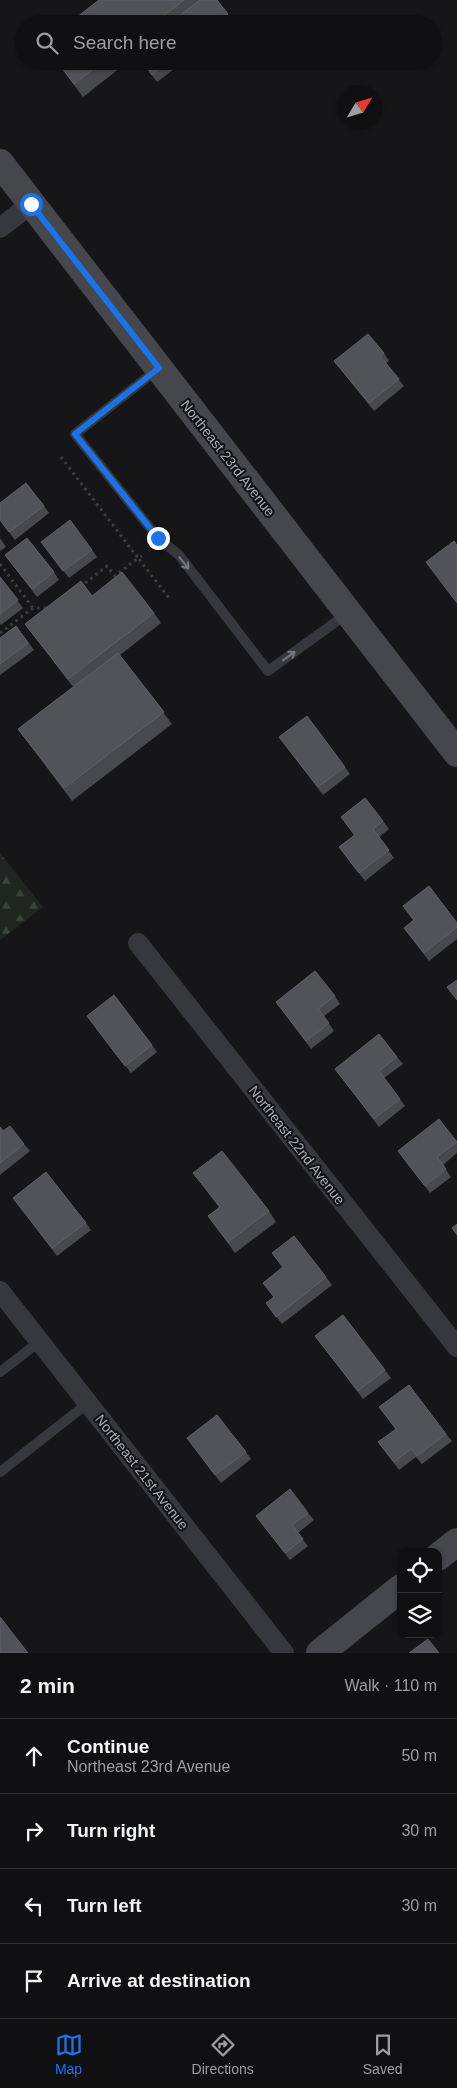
<!DOCTYPE html>
<meta charset="utf-8">
<style>
:root{--surface:#101012;--page:#19191b;--text:#f1f3f6;--muted:#9c9d9f;--line:#303032;--accent:#1a73e8}
body{margin:0;font-family:Helvetica,sans-serif;background:var(--page);color:var(--text)}
.controls{position:absolute;right:15px;bottom:15px;display:grid;overflow:hidden;border-radius:10px;box-shadow:0 1px 4px #0004}
.controls button{width:45px;height:45px;display:grid;place-items:center;padding:0;border:0;border-bottom:1px solid var(--line);background:var(--surface);color:var(--text);font:25px sans-serif}
.compass{position:absolute;left:337px;top:85px;width:45px;height:45px;border-radius:50%;background:var(--surface);box-shadow:0 1px 4px #0004;rotate:52deg}
.stop{position:absolute;width:15px;height:15px;margin:-11px;border:4px solid #1a73e8;border-radius:50%;background:#fff}
.stop.end{background:#1a73e8;border-color:#fff;box-shadow:0 1px 5px #0008}
.list{margin:0;padding:0;list-style:none}
h2{display:flex;justify-content:space-between;align-items:center;height:65px;margin:0;padding:0 20px;font-size:21px}
h2 small{font-size:16px;font-weight:400;color:var(--muted)}
.list li{display:grid;grid-template-columns:32px 1fr auto;gap:15px;align-items:center;box-sizing:border-box;height:75px;padding:0 20px;border-top:1px solid var(--line)}
.list b{display:block;font-size:19px;white-space:nowrap}
.list p{margin:0;font-size:16px;white-space:nowrap;color:var(--muted)}
.list em{font-size:16px;font-style:normal;color:var(--muted)}
.icon{flex:none;width:28px;height:28px;fill:none;stroke:currentColor;stroke-width:2;stroke-linecap:round;stroke-linejoin:round}
.map{position:relative;flex:none;width:457px;height:1653px;overflow:hidden}
.search{position:absolute;background:var(--surface);box-shadow:0 1px 4px #0004;left:15px;right:15px;top:15px;height:55px;display:flex;align-items:center;gap:12px;box-sizing:border-box;padding:0 18px;border-radius:28px;color:var(--muted);font-size:19px}
.sheet{height:365px;background:var(--surface)}
nav{display:flex;justify-content:space-around;align-items:center;box-sizing:border-box;height:70px;border-top:1px solid var(--line);background:var(--surface);font-size:14px;color:var(--muted)}
nav a{display:grid;justify-items:center;gap:2px}
nav .on{color:var(--accent)}
.map>svg:first-child{display:block}
</style>
<div class="map">
<svg width="457" height="1653" viewBox="0 0 457 1653">
<defs>
<pattern id="forest-firs" width="22" height="20" patternUnits="userSpaceOnUse" patternTransform="scale(1.25)"><rect width="22" height="20" fill="#1e261f"/><path d="M5 1l3.5 6h-7zM16 11l3.5 6h-7z" fill="#3c433d"/></pattern>
</defs>
<rect width="100%" height="100%" fill="#161618"/>
<path fill="url(#forest-firs)" d="M 0,853 L 43,907 L 0,940 Z"/>
<g fill="none" stroke-linecap="round" stroke-linejoin="round">
<path stroke="#3d3f44" stroke-width="3" stroke-dasharray="2.5 4" stroke-linecap="butt" d="M 61,457 L 138,558 L 142,556
M 0,564 L 33,608
M 80,587 L 107,566 L 115,576 L 138,558 L 169,598
M 0,633 L 33,608 L 48,608"/>
<path stroke="#37383d" stroke-width="10" d="M 158,369 L 75,434 L 158,538 L 179,555 L 268,671 L 348,613
M 0,1372 L 40,1341
M 0,1472 L 88,1403"/>
<path stroke="#37383d" stroke-width="20" d="M 0,228 L 31,204
M 138,943 L 457,1347
M 0,1291 L 284,1653"/>
<path stroke="#45474d" stroke-width="28" d="M 0,163 L 457,753
M 438,1557 L 457,1542
M 320,1653 L 401,1588"/>
</g>
<path fill="#47494d" d="M 99,0 L 217,0 L 233,22 L 231,24 L 183,24 L 181,21 L 178,24 L 68,24 Z
M 56,61 L 129,61 L 83,97 Z
M 141,61 L 185,61 L 157,82 Z
M 384,353 L 389,361 L 386,363 L 404,386 L 374,411 L 334,361 Z
M 44,506 L 49,513 L 15,540 L 0,520 Z
M 0,538 L 6,547 L 0,551 Z
M 41,542 L 92,550 L 97,557 L 69,578 Z
M 5,555 L 54,572 L 59,580 L 37,597 Z
M 0,577 L 23,608 L 1,625 L 0,624 Z
M 92,596 L 154,613 L 161,623 L 120,655 L 172,724 L 72,801 L 18,729 L 73,687 L 25,624 Z
M 16,626 L 34,650 L 0,675 L 0,638 Z
M 279,737 L 345,767 L 350,774 L 323,795 Z
M 341,817 L 383,821 L 389,829 L 379,837 L 394,858 L 365,881 L 339,847 L 354,835 Z
M 403,906 L 457,923 L 457,939 L 429,961 L 404,928 L 413,920 Z
M 335,996 L 340,1004 L 324,1016 L 334,1031 L 311,1049 L 276,1002 Z
M 87,1016 L 152,1045 L 157,1052 L 131,1073 Z
M 397,1057 L 403,1064 L 384,1078 L 405,1106 L 379,1127 L 335,1069 Z
M 0,1127 L 3,1131 L 24,1144 L 30,1151 L 0,1175 Z
M 457,1141 L 457,1153 L 443,1165 L 451,1177 L 430,1193 L 398,1151 Z
M 193,1173 L 269,1211 L 276,1222 L 235,1253 L 208,1216 L 219,1207 Z
M 13,1198 L 86,1223 L 91,1230 L 57,1256 Z
M 272,1253 L 326,1277 L 332,1285 L 282,1324 L 266,1303 L 274,1297 L 263,1283 L 283,1268 Z
M 315,1336 L 385,1370 L 391,1378 L 363,1399 Z
M 446,1434 L 452,1441 L 422,1464 L 416,1457 L 399,1470 L 378,1442 Z
M 187,1438 L 246,1452 L 251,1459 L 221,1483 Z
M 308,1513 L 314,1520 L 298,1533 L 308,1546 L 290,1560 L 256,1516 Z"/>
<path fill="#525359" stroke="#5f6168" d="M 99,0 L 184,0 L 153,24 L 68,24 Z
M 200,0 L 217,0 L 228,14 L 216,24 L 183,24 L 178,17 Z
M 57,61 L 104,61 L 74,84 Z
M 142,61 L 169,61 L 152,75 Z
M 368,334 L 384,353 L 380,356 L 399,379 L 369,403 L 334,361 Z
M 26,483 L 44,506 L 9,532 L 0,520 L 0,503 Z
M 70,520 L 92,550 L 63,571 L 41,542 Z
M 27,538 L 54,572 L 32,589 L 5,555 Z
M 454,541 L 457,545 L 457,603 L 426,562 Z
M 122,572 L 154,613 L 68,679 L 25,624 L 81,581 L 92,596 Z
M 0,577 L 18,600 L 0,614 Z
M 16,626 L 28,643 L 0,664 L 0,638 Z
M 118,653 L 164,712 L 64,788 L 18,729 Z
M 307,716 L 345,767 L 318,787 L 279,737 Z
M 365,798 L 383,821 L 373,829 L 389,850 L 359,873 L 339,847 L 355,835 L 341,817 Z
M 429,886 L 457,923 L 457,927 L 424,953 L 404,928 L 414,920 L 403,906 Z
M 315,971 L 335,996 L 318,1009 L 329,1023 L 306,1041 L 276,1002 Z
M 457,980 L 457,1000 L 447,987 Z
M 114,995 L 152,1045 L 125,1066 L 87,1016 Z
M 379,1034 L 397,1057 L 379,1071 L 400,1099 L 374,1119 L 335,1069 Z
M 439,1119 L 457,1142 L 437,1157 L 446,1169 L 425,1186 L 398,1151 Z
M 10,1126 L 24,1144 L 0,1163 L 0,1127 L 3,1131 Z
M 222,1151 L 269,1211 L 228,1242 L 208,1216 L 220,1207 L 193,1173 Z
M 46,1172 L 86,1223 L 52,1248 L 13,1198 Z
M 457,1224 L 457,1235 L 452,1228 Z
M 294,1236 L 326,1277 L 276,1317 L 266,1303 L 274,1297 L 263,1283 L 283,1267 L 272,1253 Z
M 343,1315 L 385,1370 L 358,1391 L 315,1336 Z
M 409,1385 L 446,1434 L 417,1456 L 411,1449 L 394,1462 L 378,1442 L 396,1429 L 379,1407 Z
M 217,1415 L 246,1452 L 215,1475 L 187,1438 Z
M 290,1489 L 308,1513 L 292,1525 L 303,1539 L 285,1553 L 256,1516 Z
M 0,1617 L 28,1653 L 0,1653 Z
M 428,1639 L 439,1653 L 409,1653 Z"/>
<defs><path id="oneway-shaft" d="M-6 0H5M1.5-3L5.5 0L1.5 3" fill="none" stroke-width="1.6" stroke-linecap="round" stroke-linejoin="round" transform="scale(1.25)"/></defs>
<g stroke="#757881">
<use href="#oneway-shaft" transform="translate(184 563) rotate(52)"/>
<use href="#oneway-shaft" transform="translate(289 656) rotate(-36)"/>
</g>
<g fill="none" stroke-linecap="round" stroke-linejoin="round">
<path stroke="#1a73e8" stroke-width="6" d="M 31,204 L 159,368 L 75,434 L 158,538"/>
</g>
<g text-anchor="middle" stroke-width="4" stroke-linejoin="round" paint-order="stroke">
<g font-size="14" fill="#a8adb8" stroke="#111113">
<text transform="translate(228 458) rotate(52)" y="5">Northeast 23rd Avenue</text>
<text transform="translate(297 1145) rotate(52)" y="5">Northeast 22nd Avenue</text>
<text transform="translate(142 1472) rotate(52)" y="5">Northeast 21st Avenue</text>
</g>
</g>
</svg>
<div class="controls">
<button><svg class="icon" aria-label="locate" viewBox="0 0 24 24"><circle cx="12" cy="12" r="6"/><path d="M12 2v4M12 18v4M2 12h4M18 12h4"/></svg></button>
<button><svg class="icon" aria-label="layers" viewBox="0 0 24 24"><path d="M12 4l9 5-9 5-9-5zM3 14l9 5 9-5"/></svg></button>
</div>
<svg class="compass" viewBox="-18 -18 36 36"><path d="M0-13l5 13h-10z" fill="#e53935"/><path d="M0 13l5-13h-10z" fill="#9c9d9f"/></svg>
<div class="stop" style="left:31px;top:204px"></div>
<div class="stop end" style="left:158px;top:538px"></div>
<div class="search"><svg class="icon" aria-label="search" viewBox="0 0 24 24"><circle cx="10" cy="10" r="6"/><path d="M15 15l6 6"/></svg>Search here</div>
</div>
<section class="sheet">
<h2>2 min<small>Walk · 110 m</small></h2>
<ul class="list">
<li><svg class="icon" aria-label="ahead" viewBox="0 0 24 24"><path d="M12 20V5M6 11l6-6 6 6"/></svg><div><b>Continue</b><p>Northeast 23rd Avenue</p></div><em>50 m</em></li>
<li><svg class="icon" aria-label="right" viewBox="0 0 24 24"><path d="M7 20v-9h11M14 6l5 5-5 5"/></svg><div><b>Turn right</b></div><em>30 m</em></li>
<li><svg class="icon" aria-label="left" viewBox="0 0 24 24"><path d="M17 20v-9H6M10 6l-5 5 5 5"/></svg><div><b>Turn left</b></div><em>30 m</em></li>
<li><svg class="icon" aria-label="arrive" viewBox="0 0 24 24"><path d="M6 21V4h12l-3 4 3 4H6"/></svg><div><b>Arrive at destination</b></div></li>
</ul>
</section>
<nav>
<a class="on"><svg class="icon" aria-label="map" viewBox="0 0 24 24"><path d="M3 6l6-2 6 2 6-2v14l-6 2-6-2-6 2zM9 4v14M15 6v14"/></svg>Map</a>
<a><svg class="icon" aria-label="directions" viewBox="0 0 24 24"><path d="M12 3l9 9-9 9-9-9zM9 14v-3h6M13 9l2 2-2 2"/></svg>Directions</a>
<a><svg class="icon" aria-label="saved" viewBox="0 0 24 24"><path d="M7 4h10v16l-5-4-5 4z"/></svg>Saved</a>
</nav>
